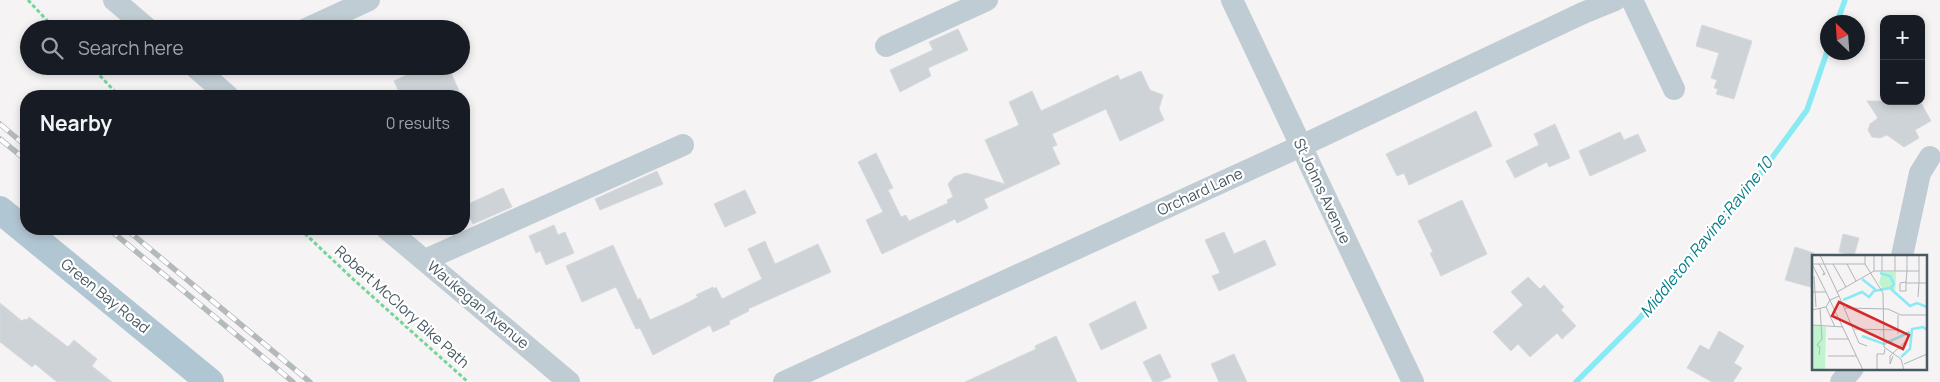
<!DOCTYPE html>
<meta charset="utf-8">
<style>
:root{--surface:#171b24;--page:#20242c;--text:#f1f3f6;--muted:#9ea1a6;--line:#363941}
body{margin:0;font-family:Manrope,sans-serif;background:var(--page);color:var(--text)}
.controls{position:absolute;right:15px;top:15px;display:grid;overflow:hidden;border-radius:10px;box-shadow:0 2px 8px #0003}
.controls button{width:45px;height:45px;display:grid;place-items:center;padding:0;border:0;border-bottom:1px solid var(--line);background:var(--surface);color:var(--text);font:25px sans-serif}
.compass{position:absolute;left:1820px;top:15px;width:45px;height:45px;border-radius:50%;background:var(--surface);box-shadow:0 2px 8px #0003;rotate:335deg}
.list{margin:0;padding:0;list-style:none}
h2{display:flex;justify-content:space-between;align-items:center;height:65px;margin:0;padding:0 20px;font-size:21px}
h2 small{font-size:16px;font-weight:400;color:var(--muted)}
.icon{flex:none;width:28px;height:28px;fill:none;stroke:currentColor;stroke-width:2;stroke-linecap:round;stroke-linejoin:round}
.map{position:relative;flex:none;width:1940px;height:382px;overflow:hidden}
.search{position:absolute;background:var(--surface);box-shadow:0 2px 8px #0003;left:20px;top:20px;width:450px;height:55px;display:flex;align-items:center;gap:12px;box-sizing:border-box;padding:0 18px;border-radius:28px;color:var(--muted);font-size:19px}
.panel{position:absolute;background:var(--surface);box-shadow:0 2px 8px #0003;left:20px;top:90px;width:450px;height:145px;border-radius:20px}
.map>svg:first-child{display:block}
</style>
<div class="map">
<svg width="1940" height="382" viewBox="0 0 1940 382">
<rect width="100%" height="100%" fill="#f5f3f3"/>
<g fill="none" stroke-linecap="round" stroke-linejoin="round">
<path stroke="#89eaf4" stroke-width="5.5" d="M 1837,22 L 1845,0
M 1576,382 L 1638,320 L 1701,244 L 1741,200 L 1807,110 L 1828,49"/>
</g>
<path fill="#ced3d8" stroke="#d6dade" d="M 1702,25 L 1752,41 L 1734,99 L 1716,94 L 1718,89 L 1714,88 L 1717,80 L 1711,78 L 1719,53 L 1696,46 Z
M 958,29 L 968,50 L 928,68 L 931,76 L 900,92 L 890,70 L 933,50 L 929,42 Z
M 425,66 L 448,66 L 460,93 L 452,96 L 401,96 L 394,81 Z
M 1141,71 L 1150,90 L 1163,95 L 1159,109 L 1164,120 L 1120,141 L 1106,109 L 1052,134 L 1057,145 L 1052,147 L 1060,164 L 984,199 L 988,208 L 957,223 L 955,219 L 882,254 L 866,220 L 883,212 L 858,162 L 876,153 L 893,188 L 888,190 L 901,217 L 906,215 L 909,221 L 948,203 L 947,200 L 953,197 L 948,184 L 954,177 L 959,175 L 966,173 L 1005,184 L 985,140 L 1019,125 L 1009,102 L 1032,91 L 1041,111 L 1118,75 L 1120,80 Z
M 1867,101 L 1920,101 L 1931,121 L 1915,130 L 1919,138 L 1904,147 L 1887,135 L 1880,138 L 1872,137 L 1868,130 L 1870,124 L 1878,118 Z
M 1476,111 L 1492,146 L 1409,185 L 1404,173 L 1397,176 L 1386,154 Z
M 1555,124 L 1570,158 L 1549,167 L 1547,162 L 1515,178 L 1506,161 L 1539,145 L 1534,134 Z
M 1620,132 L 1624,140 L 1638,134 L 1646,151 L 1590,176 L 1579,151 Z
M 657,171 L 663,184 L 600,210 L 595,199 Z
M 503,188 L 512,207 L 473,224 L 464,206 Z
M 745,190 L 756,213 L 725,227 L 714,204 Z
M 1462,200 L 1487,254 L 1441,276 L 1430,253 L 1433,252 L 1418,221 Z
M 554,225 L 558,235 L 565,232 L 574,253 L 546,265 L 540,251 L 536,253 L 529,236 Z
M 1224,232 L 1234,254 L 1265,240 L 1276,265 L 1219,291 L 1212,276 L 1220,273 L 1205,240 Z
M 1843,234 L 1859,238 L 1854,256 L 1839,252 Z
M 765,241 L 775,264 L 818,244 L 831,272 L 748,309 L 749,311 L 729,321 L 730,324 L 713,332 L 710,325 L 653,355 L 640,328 L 636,329 L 616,287 L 582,302 L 566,266 L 613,245 L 638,300 L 640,298 L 650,320 L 689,302 L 698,297 L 696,295 L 713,287 L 714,289 L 716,287 L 722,299 L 762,279 L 748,249 Z
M 1795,247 L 1814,253 L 1814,288 L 1785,280 Z
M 1528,277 L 1540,289 L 1544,285 L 1564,307 L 1561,310 L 1576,326 L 1562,339 L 1557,333 L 1530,357 L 1518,344 L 1511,351 L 1493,332 L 1523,305 L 1511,292 Z
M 1135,301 L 1147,328 L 1101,350 L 1089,324 Z
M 0,303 L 22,321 L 24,319 L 27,320 L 29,317 L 68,347 L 74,340 L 97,359 L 92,366 L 112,382 L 57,382 L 35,364 L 32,367 L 0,342 Z
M 1719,331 L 1744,346 L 1734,363 L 1742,368 L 1733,382 L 1712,382 L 1687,368 L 1700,345 L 1709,350 Z
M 1056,336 L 1077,382 L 965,382 L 1036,349 L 1035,346 Z
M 1160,354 L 1171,377 L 1159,382 L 1153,382 L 1143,362 Z
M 1234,354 L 1247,382 L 1219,382 L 1211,364 Z"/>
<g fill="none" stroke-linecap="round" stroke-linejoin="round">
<path stroke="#74d59b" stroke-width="3" stroke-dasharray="4 2.5" stroke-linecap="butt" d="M 28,0 L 55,29
M 91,66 L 119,96
M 300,229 L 354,280 L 468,382"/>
<path stroke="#c0ccd3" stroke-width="22" d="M 114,0 L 148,29
M 1232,0 L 1413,382
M 1632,0 L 1674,89
M 306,29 L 369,0
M 886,46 L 987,0
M 194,66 L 228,96
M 387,229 L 569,382
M 1902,256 L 1920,173 L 1930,157
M 425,260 L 683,145
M 784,382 L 1301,146 L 1583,13 L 1615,0
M 1841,382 L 1853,368"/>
<path stroke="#b1c6d3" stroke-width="28" d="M 0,210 L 210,382"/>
<defs>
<path id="rail" d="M 0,124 L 26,146
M 0,139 L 26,160
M 109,229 L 293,382
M 126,229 L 310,382"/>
</defs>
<use href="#rail" stroke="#b4b9bd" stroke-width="5.5"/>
<use href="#rail" stroke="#fff" stroke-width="4" stroke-dasharray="11" stroke-linecap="butt"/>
</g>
<g text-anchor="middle" stroke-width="4.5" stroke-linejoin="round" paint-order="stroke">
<g font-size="15" fill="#485962" stroke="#fff">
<text transform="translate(1322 191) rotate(65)" y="5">St Johns Avenue</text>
<text transform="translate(1200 192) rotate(-25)" y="5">Orchard Lane</text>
<text transform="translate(105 296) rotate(39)" y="5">Green Bay Road</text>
<text transform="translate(478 305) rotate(40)" y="5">Waukegan Avenue</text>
<text transform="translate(402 307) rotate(42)" y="5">Robert McClory Bike Path</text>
</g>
<g font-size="16" font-style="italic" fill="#057d89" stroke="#fff">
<text transform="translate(1706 237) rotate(-51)" y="6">Middleton Ravine;Ravine 10</text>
</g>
</g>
<g transform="translate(1812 255)">
<rect width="115" height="115" fill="#f5f3f3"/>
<path d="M 70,17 L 84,17 L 83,40 L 79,33 L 71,35 L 67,28 ZM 0,70 L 14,72 L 13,115 L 0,115 Z" fill="#c0f4ce"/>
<path fill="none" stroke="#89eaf4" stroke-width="2.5" d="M 68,18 L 78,21 L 82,29 L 79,33M 50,24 L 64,35M 31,45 L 50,37 L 57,42 L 62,36 L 78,33 L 98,51 L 105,48 L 115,52M 50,81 L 72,89 L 98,77M 89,102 L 98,94 L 100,74 L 111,72 L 115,75"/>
<path fill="none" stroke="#b0b5b9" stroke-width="1" d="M 8,0 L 27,41 L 18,45M 53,0 L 53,9 L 71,38 L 72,92 L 89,104 L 92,115M 107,0 L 107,28 L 115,28M 0,9 L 53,9M 0,9 L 14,37M 7,9 L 13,19 L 11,20 L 12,18M 21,9 L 34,32M 35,9 L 44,26M 62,16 L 62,0M 70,16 L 70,0M 83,16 L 83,0M 2,21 L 4,52M 94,27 L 88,28 L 88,36 L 94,36 L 94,27 L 95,16 L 95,0M 94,28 L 107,28 L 106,42M 0,37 L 14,37 L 51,115M 25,37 L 62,16 L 107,16M 27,41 L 47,88 L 55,91M 14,52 L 23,72M 33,53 L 76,54 L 89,60 L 115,60M 0,55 L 14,52 L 18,45M 0,70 L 31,72M 42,74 L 86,75M 86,79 L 86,60M 16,84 L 36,84M 7,100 L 8,92 L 5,90 L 10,84 L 8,53M 16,101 L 44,101M 81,101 L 78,109 L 78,101 L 94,86M 92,109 L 115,99M 65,115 L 65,99 L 72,99 L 73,94"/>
<path fill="#d62828" fill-opacity="0.15" stroke="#d62828" stroke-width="2.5" d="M 27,47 L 97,80 L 91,94 L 20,61 Z"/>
<rect width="115" height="115" fill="none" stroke="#485962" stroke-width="2.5"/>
</g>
</svg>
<div class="controls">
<button>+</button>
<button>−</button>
</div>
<svg class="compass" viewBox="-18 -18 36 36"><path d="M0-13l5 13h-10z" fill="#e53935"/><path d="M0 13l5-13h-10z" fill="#9ea1a6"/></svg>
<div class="search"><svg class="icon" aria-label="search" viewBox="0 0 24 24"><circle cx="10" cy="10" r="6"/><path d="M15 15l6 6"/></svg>Search here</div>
<section class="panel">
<h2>Nearby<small>0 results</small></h2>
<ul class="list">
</ul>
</section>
</div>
